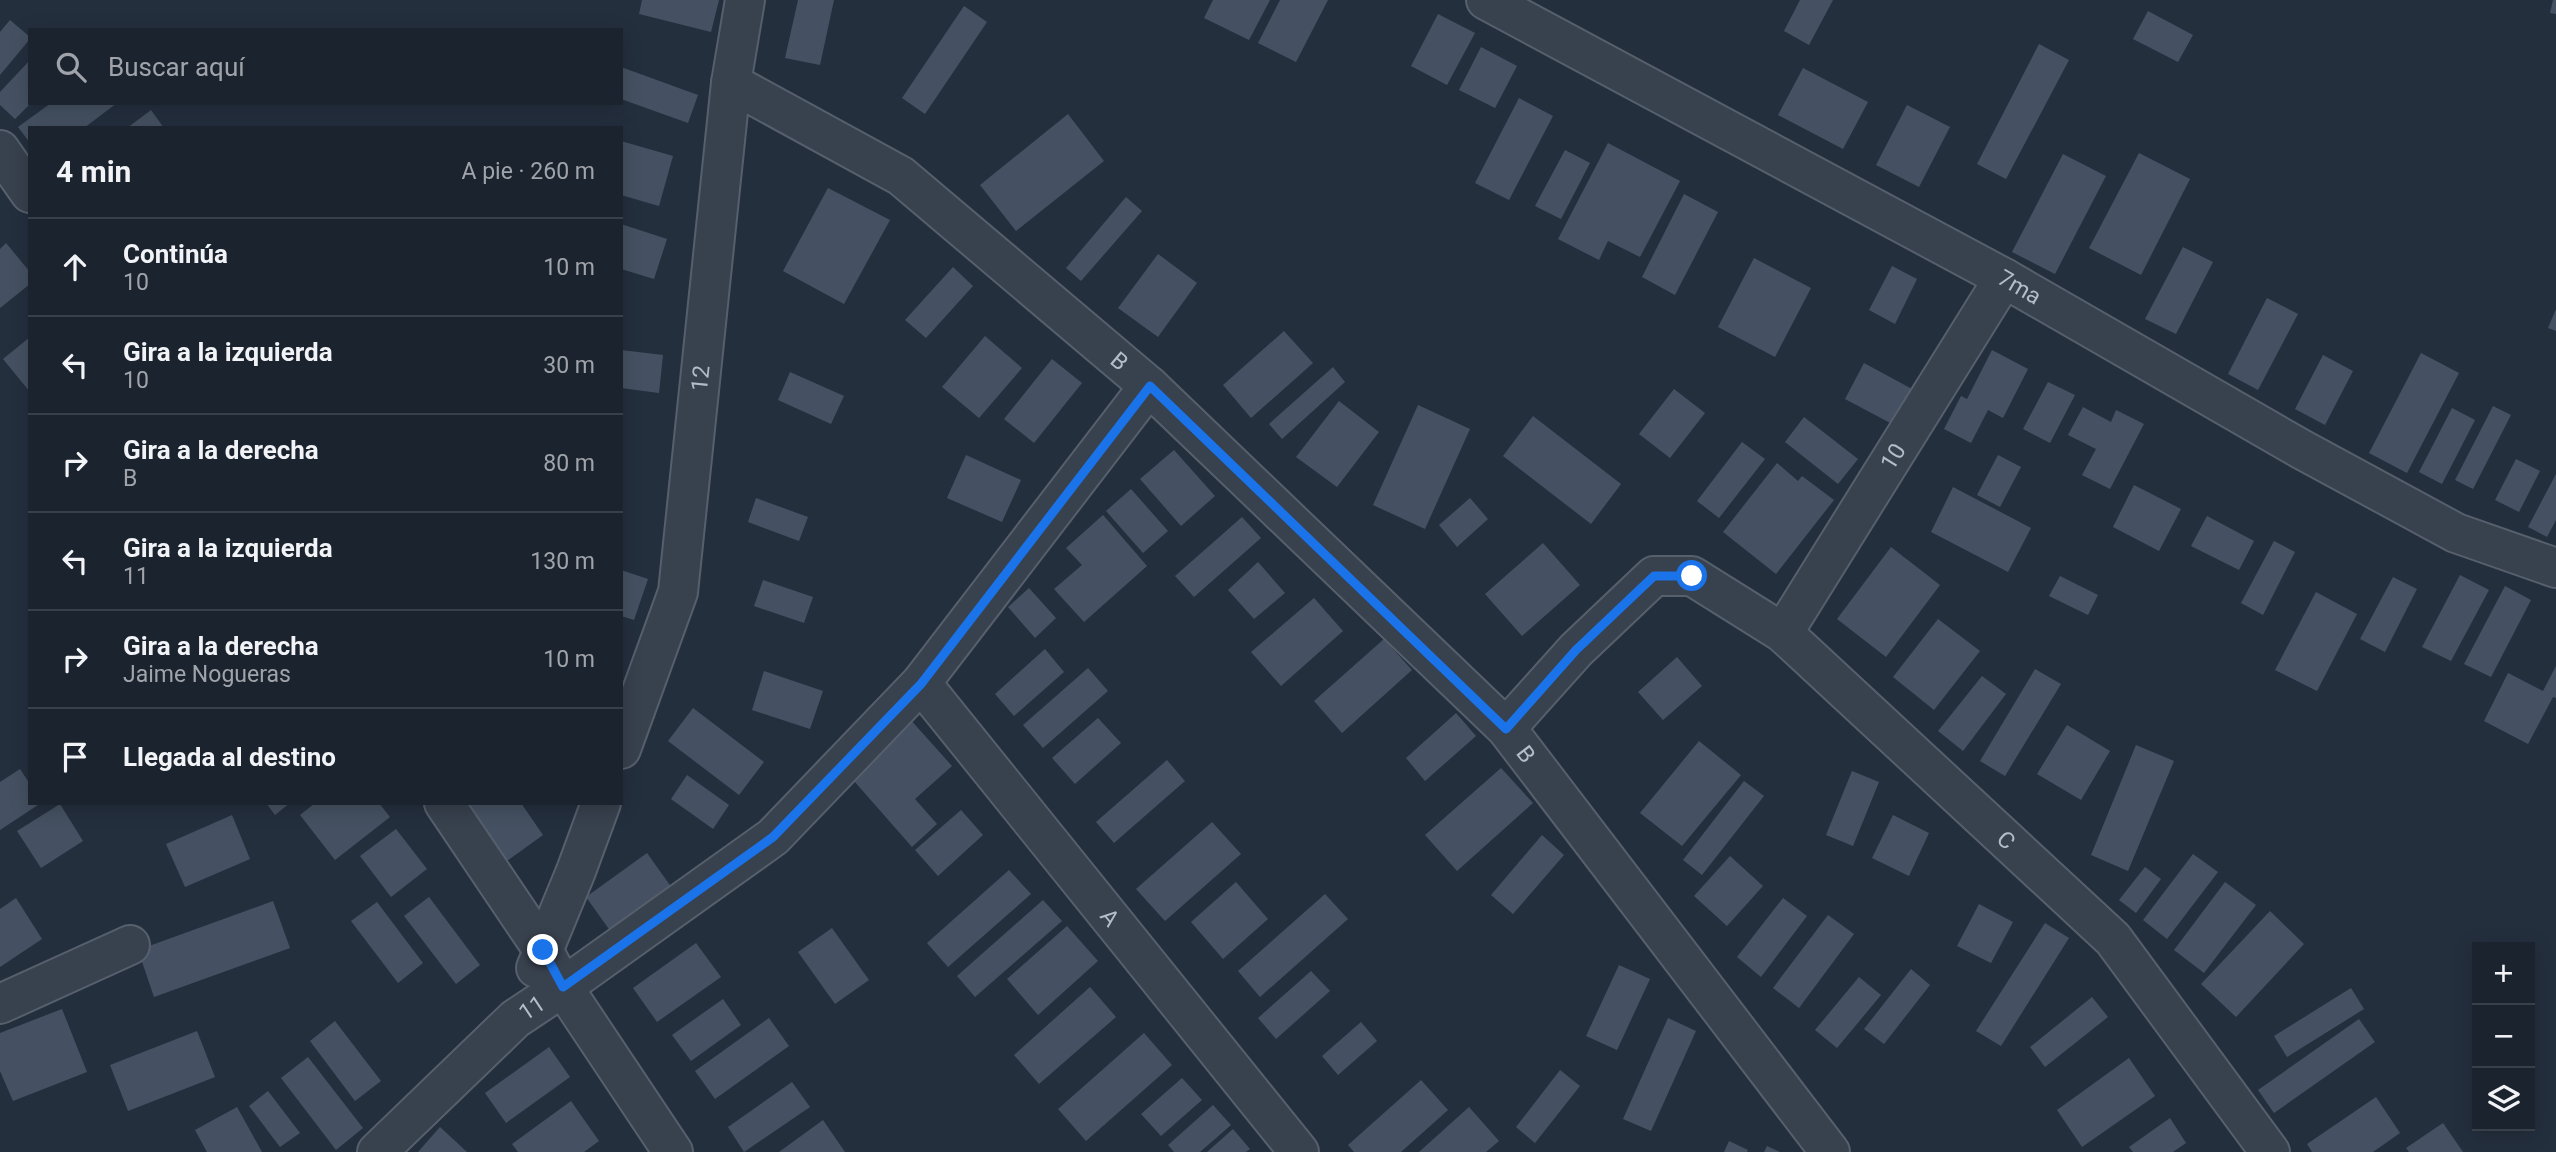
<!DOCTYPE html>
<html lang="es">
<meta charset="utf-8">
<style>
:root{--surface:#1b232e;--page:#282f3a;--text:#f1f3f6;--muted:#a0a4aa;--line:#39404a}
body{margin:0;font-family:Roboto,sans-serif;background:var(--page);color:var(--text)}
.controls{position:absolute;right:21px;bottom:21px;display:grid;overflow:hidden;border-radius:0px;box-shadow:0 4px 18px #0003}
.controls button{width:63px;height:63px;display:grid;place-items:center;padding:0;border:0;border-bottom:2px solid var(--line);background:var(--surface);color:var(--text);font:35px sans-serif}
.stop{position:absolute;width:21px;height:21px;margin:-16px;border:5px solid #1a73e8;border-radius:50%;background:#fff}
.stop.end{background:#1a73e8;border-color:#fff;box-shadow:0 2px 7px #0008}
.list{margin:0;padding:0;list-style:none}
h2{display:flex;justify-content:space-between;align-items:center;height:91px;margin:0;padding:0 28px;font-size:30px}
h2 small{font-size:23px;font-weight:400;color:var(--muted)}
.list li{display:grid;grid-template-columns:46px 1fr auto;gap:21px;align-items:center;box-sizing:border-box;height:98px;padding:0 28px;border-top:2px solid var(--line)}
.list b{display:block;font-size:26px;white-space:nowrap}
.list p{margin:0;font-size:23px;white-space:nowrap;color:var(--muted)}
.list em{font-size:23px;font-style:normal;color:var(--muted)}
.icon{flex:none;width:38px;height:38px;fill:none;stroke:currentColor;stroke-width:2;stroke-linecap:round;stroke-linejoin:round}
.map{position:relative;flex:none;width:2556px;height:1152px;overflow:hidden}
.search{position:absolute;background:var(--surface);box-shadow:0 4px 18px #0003;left:28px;top:28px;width:595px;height:77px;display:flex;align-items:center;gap:18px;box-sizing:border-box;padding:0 24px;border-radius:0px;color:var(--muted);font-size:26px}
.panel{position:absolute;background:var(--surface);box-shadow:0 4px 18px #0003;left:28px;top:126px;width:595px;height:679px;border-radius:0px}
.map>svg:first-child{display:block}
</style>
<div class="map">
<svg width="2556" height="1152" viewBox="0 0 2556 1152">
<rect width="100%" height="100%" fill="#242f3e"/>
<path fill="#455162" d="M 642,0 L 719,0 L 711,32 L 639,14 Z
M 798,0 L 834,0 L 820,65 L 785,58 Z
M 1213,0 L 1270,0 L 1249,40 L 1204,18 Z
M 1280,0 L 1328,0 L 1296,62 L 1258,43 Z
M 1800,0 L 1833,0 L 1809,45 L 1784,31 Z
M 2553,0 L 2556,0 L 2556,14 L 2550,13 Z
M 964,6 L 987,22 L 925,114 L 902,98 Z
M 2148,11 L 2193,35 L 2178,62 L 2133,39 Z
M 1438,14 L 1475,33 L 1447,85 L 1411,66 Z
M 10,20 L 30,37 L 30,39 L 0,75 L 0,32 Z
M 2039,44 L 2069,60 L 2006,179 L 1977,164 Z
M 1481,47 L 1517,66 L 1495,108 L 1459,90 Z
M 30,60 L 30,104 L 15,119 L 0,105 L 0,92 Z
M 621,67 L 698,95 L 688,123 L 621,99 Z
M 1803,68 L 1868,102 L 1843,149 L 1778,115 Z
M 1519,98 L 1553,116 L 1509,200 L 1475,183 Z
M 51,103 L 117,103 L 84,128 L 30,128 L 30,143 L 18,127 Z
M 1907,105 L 1950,127 L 1919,187 L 1876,165 Z
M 151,110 L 164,128 L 127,128 Z
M 1068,114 L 1104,161 L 1016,231 L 980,185 Z
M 621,141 L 673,156 L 659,206 L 621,195 Z
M 1608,143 L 1680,181 L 1640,257 L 1608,241 L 1599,260 L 1558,239 Z
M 1565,150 L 1590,163 L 1561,219 L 1535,206 Z
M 2139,153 L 2190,179 L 2141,275 L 2089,248 Z
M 2063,154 L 2106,176 L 2055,274 L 2012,252 Z
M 828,188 L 890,220 L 844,304 L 783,271 Z
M 1684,194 L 1718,212 L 1675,295 L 1642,277 Z
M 1126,197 L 1142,211 L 1081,281 L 1066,268 Z
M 621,224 L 667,239 L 654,279 L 621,269 Z
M 6,243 L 30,272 L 30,284 L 0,308 L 0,249 Z
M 2183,247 L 2213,262 L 2176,334 L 2145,319 Z
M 1158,254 L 1197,283 L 1158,337 L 1118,308 Z
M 1754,258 L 1811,288 L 1775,357 L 1718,327 Z
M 1892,266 L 1917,279 L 1895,324 L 1869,310 Z
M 953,267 L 973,286 L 926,338 L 905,320 Z
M 2267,298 L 2298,314 L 2258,390 L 2228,374 Z
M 2556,309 L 2556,331 L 2548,328 Z
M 1284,331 L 1313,363 L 1251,418 L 1223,385 Z
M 985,336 L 1022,368 L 979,418 L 942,387 Z
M 30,337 L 30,392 L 3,359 Z
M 621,350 L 663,355 L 659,393 L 621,388 Z
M 1992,350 L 2028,369 L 2003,418 L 1988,410 L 1971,443 L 1944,429 L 1961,396 L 1967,399 Z
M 2421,353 L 2459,373 L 2407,473 L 2369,453 Z
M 2323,355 L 2353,371 L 2325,425 L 2295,409 Z
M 1052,359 L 1082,383 L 1034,443 L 1004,419 Z
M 1864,363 L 1912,389 L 1894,425 L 1845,399 Z
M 1333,367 L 1345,382 L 1282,439 L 1269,424 Z
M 790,372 L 844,396 L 831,424 L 778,400 Z
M 2048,382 L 2075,395 L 2050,443 L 2023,429 Z
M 1674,389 L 1705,413 L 1670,458 L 1639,434 Z
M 1339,401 L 1379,432 L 1337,487 L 1296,457 Z
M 1418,405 L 1470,429 L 1425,529 L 1373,505 Z
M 2493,406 L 2511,415 L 2473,489 L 2455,480 Z
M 2083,407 L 2111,422 L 2116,410 L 2144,424 L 2110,489 L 2082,475 L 2096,449 L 2068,435 Z
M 2452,408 L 2475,420 L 2442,484 L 2419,472 Z
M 1533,416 L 1621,484 L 1591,524 L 1503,456 Z
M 1804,417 L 1858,459 L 1838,484 L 1785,442 Z
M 1742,442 L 1765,459 L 1719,518 L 1697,501 Z
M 1174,450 L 1215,496 L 1181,526 L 1140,479 Z
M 966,455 L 1021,480 L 1002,522 L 947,498 Z
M 1998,455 L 2021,467 L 2000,507 L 1977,495 Z
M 2516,459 L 2540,471 L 2519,512 L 2495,500 Z
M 1777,463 L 1798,481 L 1802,476 L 1834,500 L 1776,574 L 1723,532 Z
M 2556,474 L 2556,520 L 2547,537 L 2528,527 Z
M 2134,485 L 2181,509 L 2159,551 L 2113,527 Z
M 1953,487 L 2031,528 L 2008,572 L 1931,532 Z
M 1131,489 L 1168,531 L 1143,553 L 1106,511 Z
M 756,498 L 808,517 L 799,541 L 748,522 Z
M 1470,498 L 1488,519 L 1457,547 L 1439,525 Z
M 1103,515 L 1147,566 L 1084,622 L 1054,589 L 1082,565 L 1066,548 Z
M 2207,516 L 2254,541 L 2239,570 L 2191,546 Z
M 1242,517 L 1261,538 L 1194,597 L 1175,576 Z
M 2274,541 L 2295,552 L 2263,615 L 2241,603 Z
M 1543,543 L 1580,585 L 1522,636 L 1485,594 Z
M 1891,547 L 1940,585 L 1886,657 L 1837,619 Z
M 1258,562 L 1285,593 L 1254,619 L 1228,590 Z
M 621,570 L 648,579 L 634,620 L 621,616 Z
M 2460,575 L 2489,590 L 2451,661 L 2422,647 Z
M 2060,576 L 2098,595 L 2088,615 L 2049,596 Z
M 2393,577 L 2417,589 L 2385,652 L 2360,639 Z
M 763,580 L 813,597 L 804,623 L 754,606 Z
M 2505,586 L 2531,600 L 2491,677 L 2464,664 Z
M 1029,588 L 1056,618 L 1035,638 L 1008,607 Z
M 2316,592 L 2357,614 L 2317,691 L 2275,670 Z
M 1314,598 L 1343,631 L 1281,686 L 1251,652 Z
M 1938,619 L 1980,651 L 1934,710 L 1893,677 Z
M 1384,639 L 1412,670 L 1342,733 L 1314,701 Z
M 1045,649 L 1064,672 L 1014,716 L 995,694 Z
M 1677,657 L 1702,686 L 1663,720 L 1638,692 Z
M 2556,666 L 2556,698 L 2553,697 L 2528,744 L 2484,721 L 2508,673 L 2543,691 Z
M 1088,668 L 1108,691 L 1043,748 L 1023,725 Z
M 2035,669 L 2061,684 L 2005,776 L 1980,761 Z
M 764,671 L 823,691 L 810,729 L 752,710 Z
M 1982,676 L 2006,694 L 1963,751 L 1938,731 Z
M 693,708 L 764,762 L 739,795 L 668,741 Z
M 1456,713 L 1476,736 L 1425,781 L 1406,758 Z
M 909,718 L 952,766 L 915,799 L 937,824 L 912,847 L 847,773 Z
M 1098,718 L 1121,743 L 1075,784 L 1052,758 Z
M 2067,725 L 2110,751 L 2081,800 L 2037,774 Z
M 1699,741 L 1741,775 L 1682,846 L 1640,813 Z
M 2136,745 L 2174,761 L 2128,871 L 2091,855 Z
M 1167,760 L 1185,781 L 1114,843 L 1096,822 Z
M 1501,768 L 1533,803 L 1457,871 L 1425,835 Z
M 20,769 L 30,784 L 30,803 L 41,803 L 0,830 L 0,782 Z
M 1852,771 L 1879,782 L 1853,846 L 1826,835 Z
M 687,775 L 729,805 L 713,829 L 671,799 Z
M 1744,781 L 1764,796 L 1702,875 L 1683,860 Z
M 266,803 L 290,803 L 275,815 Z
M 315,803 L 379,803 L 390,817 L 335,860 L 300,815 Z
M 474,803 L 521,803 L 543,835 L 504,863 L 466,809 Z
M 60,804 L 83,841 L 41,868 L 17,831 Z
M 961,810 L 983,835 L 938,876 L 915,850 Z
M 232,815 L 250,859 L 185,887 L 166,844 Z
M 1893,815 L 1929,833 L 1909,876 L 1872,858 Z
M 1212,822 L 1241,854 L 1165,921 L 1136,889 Z
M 396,829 L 427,869 L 391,897 L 360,856 Z
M 1542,835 L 1564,855 L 1513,914 L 1491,895 Z
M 647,853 L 672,888 L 611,932 L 586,897 Z
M 2193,854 L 2218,872 L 2167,939 L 2143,920 Z
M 1730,856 L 1763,886 L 1727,926 L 1694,896 Z
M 2145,867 L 2161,879 L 2136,913 L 2119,900 Z
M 1009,870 L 1031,894 L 948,967 L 927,943 Z
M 1236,882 L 1268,919 L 1223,959 L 1191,922 Z
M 2225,882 L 2256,905 L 2204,973 L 2174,950 Z
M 1325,894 L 1348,919 L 1260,997 L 1238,971 Z
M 429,897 L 480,965 L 456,984 L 404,916 Z
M 16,898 L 42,939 L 0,967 L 0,909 Z
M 1783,898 L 1807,916 L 1761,977 L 1737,957 Z
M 1043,900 L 1062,921 L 975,997 L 957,976 Z
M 273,901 L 290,948 L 154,997 L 138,950 Z
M 377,902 L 423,963 L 398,983 L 351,921 Z
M 1979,904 L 2013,922 L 1991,963 L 1957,946 Z
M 2270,911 L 2304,944 L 2236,1017 L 2201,984 Z
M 1828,915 L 1854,934 L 1799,1008 L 1773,988 Z
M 2045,923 L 2069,938 L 2001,1046 L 1976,1031 Z
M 1067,926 L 1098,961 L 1038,1015 L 1007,979 Z
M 832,928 L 869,980 L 835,1004 L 798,952 Z
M 696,943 L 721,977 L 657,1022 L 633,988 Z
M 1619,965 L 1650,979 L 1617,1050 L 1586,1036 Z
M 1911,969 L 1930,985 L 1884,1044 L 1864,1029 Z
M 1311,971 L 1330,991 L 1276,1039 L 1258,1018 Z
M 1859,977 L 1881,995 L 1837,1048 L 1815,1030 Z
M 1090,987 L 1116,1017 L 1039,1084 L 1014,1055 Z
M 2351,988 L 2364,1009 L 2287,1057 L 2274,1036 Z
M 2092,997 L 2108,1017 L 2045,1067 L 2030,1047 Z
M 723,999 L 741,1025 L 691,1061 L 672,1035 Z
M 62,1009 L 87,1072 L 13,1101 L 0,1071 L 0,1033 Z
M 769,1018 L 789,1046 L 715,1099 L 695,1071 Z
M 1668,1018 L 1696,1031 L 1651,1131 L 1623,1119 Z
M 2359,1019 L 2375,1042 L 2274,1113 L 2258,1090 Z
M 335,1021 L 381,1081 L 355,1101 L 310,1041 Z
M 1361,1022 L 1377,1041 L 1338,1075 L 1322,1056 Z
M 197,1031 L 215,1077 L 128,1111 L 110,1065 Z
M 1144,1033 L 1172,1065 L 1086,1141 L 1058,1109 Z
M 549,1047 L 570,1077 L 506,1123 L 485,1093 Z
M 308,1057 L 363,1128 L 336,1150 L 281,1078 Z
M 2129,1058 L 2155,1096 L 2082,1147 L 2057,1110 Z
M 1560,1070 L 1580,1086 L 1535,1143 L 1516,1127 Z
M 1182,1078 L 1202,1100 L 1161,1136 L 1141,1114 Z
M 1421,1080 L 1448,1110 L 1401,1152 L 1354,1152 L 1348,1145 Z
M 792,1082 L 810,1107 L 744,1152 L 728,1127 Z
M 268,1091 L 300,1133 L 280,1147 L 249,1106 Z
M 2376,1097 L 2400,1133 L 2373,1152 L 2312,1152 L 2307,1144 Z
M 571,1101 L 599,1141 L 584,1152 L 518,1152 L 512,1144 Z
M 1213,1105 L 1231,1125 L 1200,1152 L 1174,1152 L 1168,1145 Z
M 237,1107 L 262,1152 L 207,1152 L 195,1130 Z
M 1469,1107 L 1499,1141 L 1486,1152 L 1419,1152 Z
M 2170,1118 L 2186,1143 L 2173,1152 L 2133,1152 L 2129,1147 Z
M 823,1120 L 845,1152 L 779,1152 Z
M 2443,1123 L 2463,1152 L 2409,1152 L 2406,1148 Z
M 440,1127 L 467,1152 L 418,1152 Z
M 1233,1129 L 1250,1149 L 1246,1152 L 1207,1152 Z
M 1729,1141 L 1748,1150 L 1747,1152 L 1724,1152 Z
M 1767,1146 L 1780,1152 L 1764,1152 Z"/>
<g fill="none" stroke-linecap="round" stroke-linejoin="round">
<defs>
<g id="minor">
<path id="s1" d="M 1486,0 L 2004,278 L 2301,449 L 2456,533 L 2556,568"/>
<path id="s2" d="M 731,83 L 901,176 L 1149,386 L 1506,728 L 1830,1152"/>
<path d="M 0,150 L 30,193"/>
<path id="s3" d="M 1783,633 L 2004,278"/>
<path id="s4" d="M 921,683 L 1299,1152"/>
<path id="s5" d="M 1506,728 L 1576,650 L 1654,576 L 1692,576 L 1783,633 L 2113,939 L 2270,1152"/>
<path id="s6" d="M 621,749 L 678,592 L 731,83 L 745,0"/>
<path d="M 444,803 L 543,950 L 563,987 L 673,1152"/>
<path d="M 536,968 L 576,871 L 601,803"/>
<path d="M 0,1004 L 130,945"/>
<path id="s7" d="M 377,1152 L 515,1019 L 563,987 L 773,837 L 921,683 L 1149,386"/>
</g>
</defs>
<use href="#minor" stroke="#565f6c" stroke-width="42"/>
<use href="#minor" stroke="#38414e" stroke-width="38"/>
</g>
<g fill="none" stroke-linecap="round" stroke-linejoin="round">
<path stroke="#1a73e8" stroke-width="9" d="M 543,950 L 563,987 L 773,837 L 921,684 L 1150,386 L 1506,729 L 1576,650 L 1654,576 L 1692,576"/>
</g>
<g text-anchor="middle" stroke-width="5" stroke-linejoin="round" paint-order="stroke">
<g font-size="23" fill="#b4bcc9" stroke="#1d2633">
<text dy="8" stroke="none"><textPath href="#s1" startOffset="606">7ma</textPath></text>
<text dy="8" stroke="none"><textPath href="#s2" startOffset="480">B</textPath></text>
<text dy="8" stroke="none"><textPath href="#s6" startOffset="382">12</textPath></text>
<text dy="8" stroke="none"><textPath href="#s3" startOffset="208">10</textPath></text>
<text dy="8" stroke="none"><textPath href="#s2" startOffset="1046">B</textPath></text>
<text dy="8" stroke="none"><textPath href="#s5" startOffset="662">C</textPath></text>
<text dy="8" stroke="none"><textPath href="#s4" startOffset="301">A</textPath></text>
<text dy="8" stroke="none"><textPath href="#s7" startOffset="212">11</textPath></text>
</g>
</g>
</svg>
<div class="controls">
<button>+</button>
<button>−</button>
<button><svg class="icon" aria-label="layers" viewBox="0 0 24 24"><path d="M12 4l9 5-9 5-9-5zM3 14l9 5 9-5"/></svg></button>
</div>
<div class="stop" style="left:1692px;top:576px"></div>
<div class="stop end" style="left:543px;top:950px"></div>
<div class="search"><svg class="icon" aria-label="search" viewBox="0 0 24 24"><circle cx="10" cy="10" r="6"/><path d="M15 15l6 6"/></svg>Buscar aquí</div>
<section class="panel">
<h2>4 min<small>A pie · 260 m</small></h2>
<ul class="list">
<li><svg class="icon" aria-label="ahead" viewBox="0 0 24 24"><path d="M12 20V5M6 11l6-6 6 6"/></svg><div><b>Continúa</b><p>10</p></div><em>10 m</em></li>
<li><svg class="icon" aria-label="left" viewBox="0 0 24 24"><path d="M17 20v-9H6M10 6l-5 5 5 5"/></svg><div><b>Gira a la izquierda</b><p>10</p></div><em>30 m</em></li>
<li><svg class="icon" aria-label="right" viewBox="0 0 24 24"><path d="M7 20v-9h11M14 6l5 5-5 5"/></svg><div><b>Gira a la derecha</b><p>B</p></div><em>80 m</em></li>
<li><svg class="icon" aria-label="left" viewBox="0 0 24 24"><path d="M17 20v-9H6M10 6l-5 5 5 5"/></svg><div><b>Gira a la izquierda</b><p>11</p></div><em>130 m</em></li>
<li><svg class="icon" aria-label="right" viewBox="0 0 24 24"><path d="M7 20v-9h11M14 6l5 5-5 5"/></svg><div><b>Gira a la derecha</b><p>Jaime Nogueras</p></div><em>10 m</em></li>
<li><svg class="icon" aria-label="arrive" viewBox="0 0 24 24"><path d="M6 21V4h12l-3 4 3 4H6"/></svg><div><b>Llegada al destino</b></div></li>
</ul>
</section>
</div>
